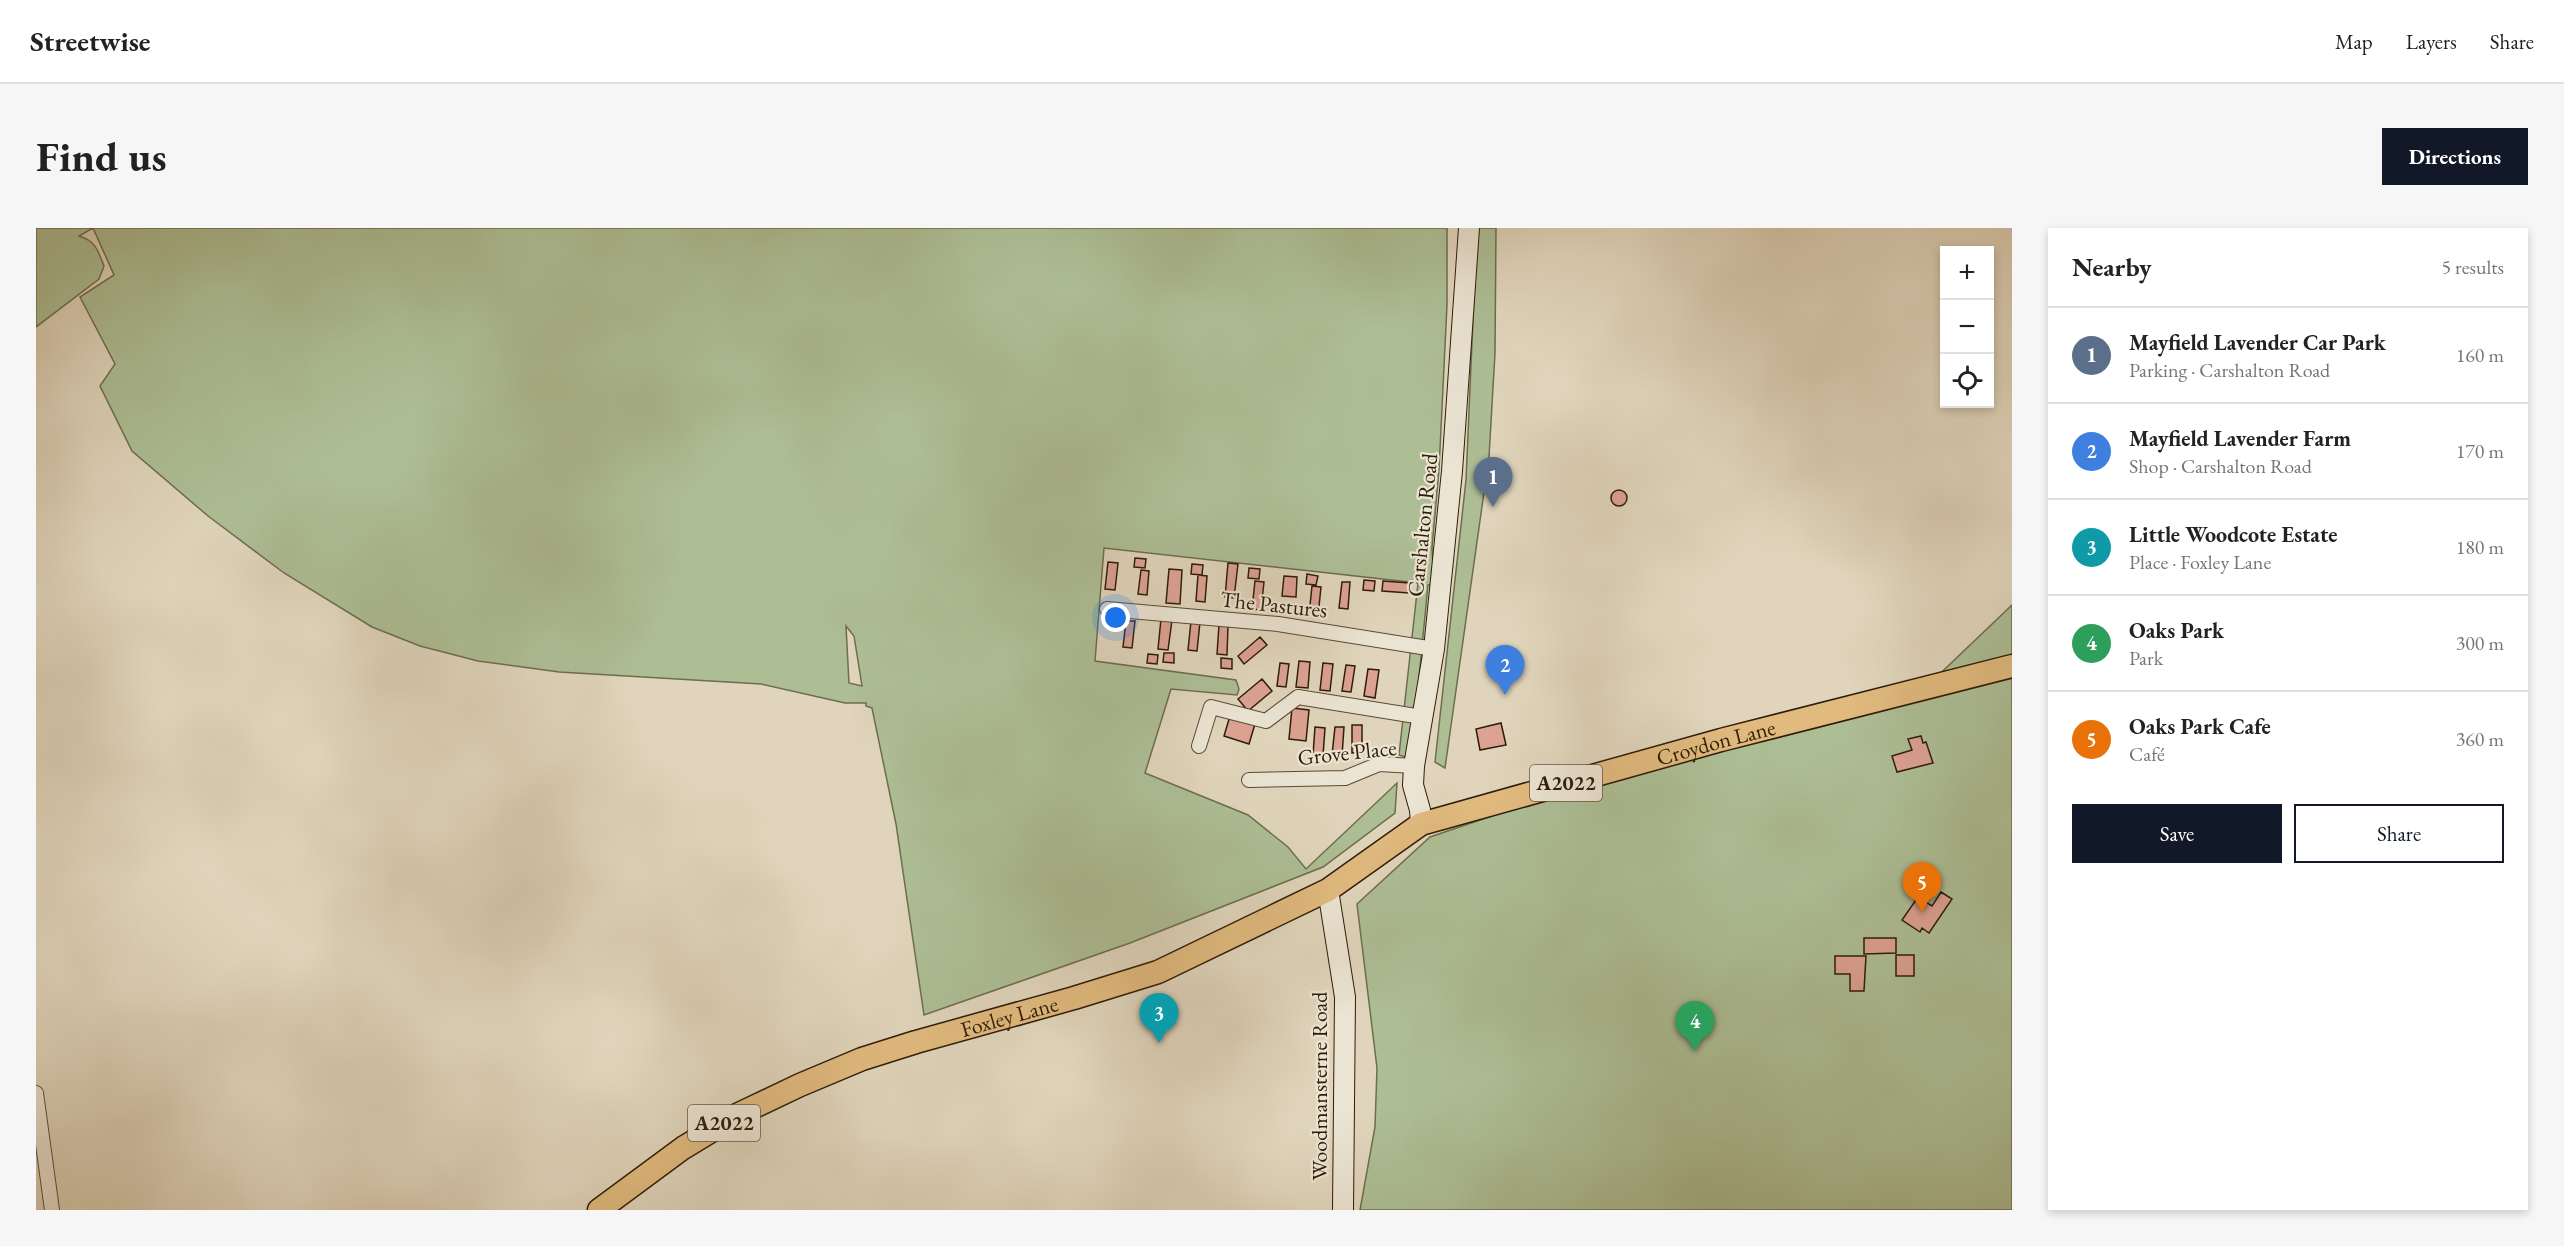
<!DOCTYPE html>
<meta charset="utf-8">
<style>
:root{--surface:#fff;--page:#f6f6f6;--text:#222;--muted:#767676;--line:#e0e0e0;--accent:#111827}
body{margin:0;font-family:"EB Garamond",serif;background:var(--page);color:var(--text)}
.controls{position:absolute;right:18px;top:18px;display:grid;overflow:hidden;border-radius:0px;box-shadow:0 3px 9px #0003}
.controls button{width:54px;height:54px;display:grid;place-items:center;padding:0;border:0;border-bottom:2px solid var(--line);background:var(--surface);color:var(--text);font:30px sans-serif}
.you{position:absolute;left:1080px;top:390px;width:21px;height:21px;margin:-15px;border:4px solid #fff;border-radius:50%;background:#1a73e8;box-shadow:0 0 0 9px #1a73e833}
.badge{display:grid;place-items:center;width:39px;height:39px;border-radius:50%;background:var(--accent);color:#fff;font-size:20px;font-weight:700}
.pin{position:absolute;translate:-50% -50px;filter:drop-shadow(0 2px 3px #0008)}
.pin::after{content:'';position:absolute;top:32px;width:21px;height:18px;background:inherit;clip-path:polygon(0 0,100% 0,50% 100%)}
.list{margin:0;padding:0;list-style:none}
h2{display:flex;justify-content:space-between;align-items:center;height:78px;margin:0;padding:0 24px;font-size:26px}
h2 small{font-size:20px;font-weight:400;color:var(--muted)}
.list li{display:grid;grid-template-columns:39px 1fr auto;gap:18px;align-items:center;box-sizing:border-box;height:96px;padding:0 24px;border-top:2px solid var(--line)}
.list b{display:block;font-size:22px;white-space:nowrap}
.list p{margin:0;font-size:20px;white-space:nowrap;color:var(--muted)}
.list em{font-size:20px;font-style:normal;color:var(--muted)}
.actions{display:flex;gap:12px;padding:18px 24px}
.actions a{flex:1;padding:14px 0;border:2px solid var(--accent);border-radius:0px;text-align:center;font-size:21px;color:var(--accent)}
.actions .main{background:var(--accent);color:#fff}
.icon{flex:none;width:33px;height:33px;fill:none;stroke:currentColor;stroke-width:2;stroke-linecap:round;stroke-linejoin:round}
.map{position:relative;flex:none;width:1976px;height:982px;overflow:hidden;border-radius:0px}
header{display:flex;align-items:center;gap:36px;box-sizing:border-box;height:84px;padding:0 30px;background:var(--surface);border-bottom:2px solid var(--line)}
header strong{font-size:28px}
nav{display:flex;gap:33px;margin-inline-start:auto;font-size:21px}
.intro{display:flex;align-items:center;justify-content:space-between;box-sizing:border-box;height:144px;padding:0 36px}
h1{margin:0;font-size:42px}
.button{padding:15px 27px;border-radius:0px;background:var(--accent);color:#fff;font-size:21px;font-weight:700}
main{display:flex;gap:36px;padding:0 36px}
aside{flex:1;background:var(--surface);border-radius:0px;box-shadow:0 3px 9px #0003}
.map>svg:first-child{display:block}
</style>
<header>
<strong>Streetwise</strong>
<nav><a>Map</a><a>Layers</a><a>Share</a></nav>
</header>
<div class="intro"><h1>Find us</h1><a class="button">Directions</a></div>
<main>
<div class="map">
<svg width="1976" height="982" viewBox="0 0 1976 982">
<rect width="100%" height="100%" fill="#e0d5bc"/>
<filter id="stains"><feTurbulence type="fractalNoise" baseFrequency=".00333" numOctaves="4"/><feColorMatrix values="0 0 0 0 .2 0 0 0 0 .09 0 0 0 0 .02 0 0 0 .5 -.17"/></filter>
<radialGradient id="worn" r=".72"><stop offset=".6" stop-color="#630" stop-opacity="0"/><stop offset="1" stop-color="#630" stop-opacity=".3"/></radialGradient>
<path fill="#adbe95" stroke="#6e6d4e" stroke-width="1.5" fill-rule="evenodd" d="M 0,0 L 57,0 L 43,8 C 60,13 62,23 68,38 L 63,51 L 0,99 Z
M 57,0 L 1411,0 L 1411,77 L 1403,242 L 1396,320 L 1398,357 L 1392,357 L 1375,531 L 1363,527 L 1382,355 L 1068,320 L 1059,433 L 1200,452 L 1203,461 L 1201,467 L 1135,461 L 1109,545 L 1212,587 L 1252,619 L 1270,641 L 1361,555 L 1359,585 L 1287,639 L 1094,715 L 888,787 L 860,596 L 836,480 L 830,478 L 830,475 L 809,475 L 725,456 L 523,444 L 442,433 L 384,418 L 336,399 L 248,345 L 172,288 L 96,223 L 64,158 L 79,136 L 44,69 L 78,47 ZM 810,398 L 818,408 L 826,458 L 813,455 Z
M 1441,0 L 1460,0 L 1459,125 L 1453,229 L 1409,540 L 1399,534 L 1430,252 Z
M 1976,377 L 1976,982 L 1324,982 L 1339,899 L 1341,840 L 1321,676 L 1394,609 L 1662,518 L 1891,458 Z"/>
<path fill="#dca293" stroke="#2e1c08" stroke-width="1.5" d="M1575 270a8 8 0 1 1 16 0a8 8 0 1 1-16 0Z
M 1099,330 L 1110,331 L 1109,340 L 1098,339 Z
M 1072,334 L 1082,335 L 1079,362 L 1069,361 Z
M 1192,335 L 1202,336 L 1198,370 L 1189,369 Z
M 1156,336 L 1167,337 L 1166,347 L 1155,346 Z
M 1213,340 L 1224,341 L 1223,351 L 1212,350 Z
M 1133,341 L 1146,342 L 1144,376 L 1130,375 Z
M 1105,342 L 1113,343 L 1111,367 L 1102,366 Z
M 1271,346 L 1282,348 L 1280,357 L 1270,356 Z
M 1162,347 L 1171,348 L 1169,374 L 1160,373 Z
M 1248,348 L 1261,349 L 1260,369 L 1246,368 Z
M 1328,352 L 1339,353 L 1338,363 L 1327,362 Z
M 1219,353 L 1228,354 L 1225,382 L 1216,381 Z
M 1347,353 L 1374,355 L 1373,365 L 1346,363 Z
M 1306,354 L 1314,354 L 1312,381 L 1303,380 Z
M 1276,358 L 1285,359 L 1282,388 L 1273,387 Z
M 1125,391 L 1136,392 L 1132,422 L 1122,421 Z
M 1090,393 L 1099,393 L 1096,420 L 1087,419 Z
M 1155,393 L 1164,394 L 1161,423 L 1152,422 Z
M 1183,397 L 1192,398 L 1191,427 L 1181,426 Z
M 1224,409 L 1231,417 L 1208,436 L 1202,428 Z
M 1128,425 L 1138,425 L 1138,435 L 1127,434 Z
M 1112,426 L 1122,427 L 1121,436 L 1111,435 Z
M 1185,430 L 1196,431 L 1196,441 L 1185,440 Z
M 1263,433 L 1274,434 L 1272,460 L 1260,459 Z
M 1244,435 L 1253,436 L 1250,459 L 1241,458 Z
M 1287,435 L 1297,436 L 1294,463 L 1284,462 Z
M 1310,437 L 1319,438 L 1315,464 L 1306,463 Z
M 1332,441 L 1343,442 L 1339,470 L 1328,468 Z
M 1226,451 L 1236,463 L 1212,483 L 1202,471 Z
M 1256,480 L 1273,482 L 1270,513 L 1253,511 Z
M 1194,488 L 1219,496 L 1213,516 L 1188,508 Z
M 1465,495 L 1470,517 L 1444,522 L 1440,501 Z
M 1316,497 L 1326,497 L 1326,524 L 1316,525 Z
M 1279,499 L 1289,500 L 1287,528 L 1277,527 Z
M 1299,499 L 1308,499 L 1306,528 L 1296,527 Z
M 1885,508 L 1887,515 L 1890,514 L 1897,535 L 1861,544 L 1856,528 L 1876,522 L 1872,511 Z
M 1905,664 L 1916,671 L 1893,705 L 1886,700 L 1884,704 L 1866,692 L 1882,669 L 1896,678 Z
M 1828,710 L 1860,710 L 1860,725 L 1828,726 Z
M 1860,727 L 1878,727 L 1878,748 L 1860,748 Z
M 1799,728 L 1830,728 L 1828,763 L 1814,763 L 1814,746 L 1799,746 Z"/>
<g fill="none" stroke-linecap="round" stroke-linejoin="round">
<defs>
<path id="minor" d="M 1071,381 L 1242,396 L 1398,421
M 1163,518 L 1175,479 L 1230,493 L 1262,469 L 1386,489
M 1213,552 L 1309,550 L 1343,536 L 1378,538
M 0,865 L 16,982"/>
<path id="secondary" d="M 1385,596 L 1384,582 L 1377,557 L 1378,538 L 1398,421 L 1416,243 L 1433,0
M 1292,662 L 1309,769 L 1307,982"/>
<g id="primary">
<path id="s1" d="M 563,982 L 647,920 L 703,886 L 764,857 L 826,831 L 880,814 L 1038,770 L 1122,744 L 1292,662 L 1385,596 L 1685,512 L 1976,438"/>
</g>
</defs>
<use href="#minor" stroke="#5a4a35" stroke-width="16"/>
<use href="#secondary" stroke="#2e1c08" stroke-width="22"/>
<use href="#primary" stroke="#2e1c08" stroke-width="25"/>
<use href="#minor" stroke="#ebe4d3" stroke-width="14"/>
<use href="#secondary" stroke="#ebe4d3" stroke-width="20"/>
<use href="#primary" stroke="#e0ba7e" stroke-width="22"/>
</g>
<g text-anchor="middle" stroke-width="4.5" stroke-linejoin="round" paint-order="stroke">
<g fill="#ebe4d3" stroke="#675845" stroke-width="1.5">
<rect x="1494" y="537" width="72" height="36" rx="4.5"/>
<rect x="652" y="877" width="72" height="36" rx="4.5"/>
</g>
<g font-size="21" font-weight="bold" fill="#2e1c08">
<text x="1530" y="562">A2022</text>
<text x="688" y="902">A2022</text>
</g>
<g font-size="22" fill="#2e1c08" stroke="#ebe4d3">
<text transform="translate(1386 297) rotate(-84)" y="8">Carshalton Road</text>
<text transform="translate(1238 376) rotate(6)" y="8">The Pastures</text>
<text dy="8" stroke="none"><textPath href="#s1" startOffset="1222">Croydon Lane</textPath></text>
<text transform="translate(1311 524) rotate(-6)" y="8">Grove Place</text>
<text dy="8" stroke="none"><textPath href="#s1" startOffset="458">Foxley Lane</textPath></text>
<text transform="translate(1283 858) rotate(-90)" y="8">Woodmansterne Road</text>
</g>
</g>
<rect width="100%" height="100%" filter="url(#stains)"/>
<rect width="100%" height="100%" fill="url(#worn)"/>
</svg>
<div class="controls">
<button>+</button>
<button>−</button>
<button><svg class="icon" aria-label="locate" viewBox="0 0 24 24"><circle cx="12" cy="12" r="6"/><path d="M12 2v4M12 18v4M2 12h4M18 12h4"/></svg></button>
</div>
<div class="you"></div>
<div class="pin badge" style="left:1457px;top:279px;background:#5c6f8a">1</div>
<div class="pin badge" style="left:1469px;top:467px;background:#3f7fe0">2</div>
<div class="pin badge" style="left:1123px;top:815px;background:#0f9aa8">3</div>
<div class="pin badge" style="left:1659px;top:823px;background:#2e9e5b">4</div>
<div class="pin badge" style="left:1886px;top:684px;background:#e8710a">5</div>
</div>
<aside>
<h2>Nearby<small>5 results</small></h2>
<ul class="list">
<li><span class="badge" style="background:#5c6f8a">1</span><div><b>Mayfield Lavender Car Park</b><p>Parking · Carshalton Road</p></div><em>160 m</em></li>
<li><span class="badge" style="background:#3f7fe0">2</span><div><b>Mayfield Lavender Farm</b><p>Shop · Carshalton Road</p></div><em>170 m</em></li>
<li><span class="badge" style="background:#0f9aa8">3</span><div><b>Little Woodcote Estate</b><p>Place · Foxley Lane</p></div><em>180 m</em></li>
<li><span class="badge" style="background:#2e9e5b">4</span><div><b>Oaks Park</b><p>Park</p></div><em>300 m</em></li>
<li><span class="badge" style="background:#e8710a">5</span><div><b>Oaks Park Cafe</b><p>Café</p></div><em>360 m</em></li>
</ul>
<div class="actions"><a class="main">Save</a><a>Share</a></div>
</aside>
</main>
